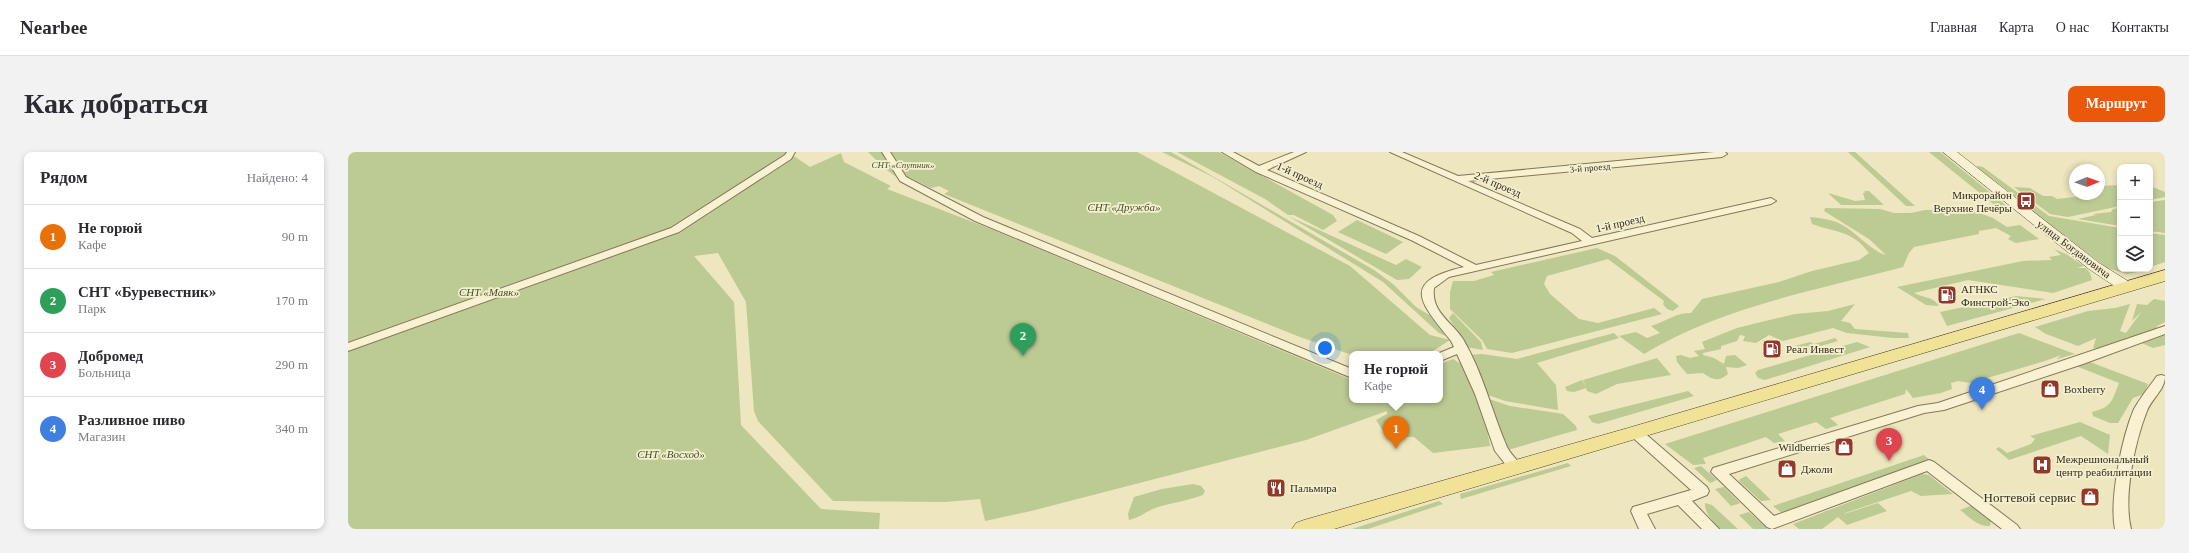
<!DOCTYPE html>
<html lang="ru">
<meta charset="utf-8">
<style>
:root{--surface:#fff;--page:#f2f2f3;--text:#2b2b33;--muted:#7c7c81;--line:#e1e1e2;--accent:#ea580c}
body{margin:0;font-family:"Times New Roman",serif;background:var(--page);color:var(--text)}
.controls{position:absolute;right:12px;top:12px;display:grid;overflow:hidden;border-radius:8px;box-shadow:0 2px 6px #0003}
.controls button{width:36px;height:36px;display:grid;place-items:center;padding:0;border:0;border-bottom:1px solid var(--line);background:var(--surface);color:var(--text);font:20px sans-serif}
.compass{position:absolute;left:1721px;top:12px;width:36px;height:36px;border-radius:50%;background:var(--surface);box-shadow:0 2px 6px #0003;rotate:89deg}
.you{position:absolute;left:977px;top:196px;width:14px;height:14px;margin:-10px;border:3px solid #fff;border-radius:50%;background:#1a73e8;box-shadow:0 0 0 6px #1a73e833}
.badge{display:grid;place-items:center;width:26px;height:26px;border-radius:50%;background:var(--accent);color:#fff;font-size:13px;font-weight:700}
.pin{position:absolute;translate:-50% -33px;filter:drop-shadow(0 1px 2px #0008)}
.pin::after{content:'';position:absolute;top:21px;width:14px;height:12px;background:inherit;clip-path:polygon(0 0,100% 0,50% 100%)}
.popup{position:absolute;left:1001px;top:199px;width:94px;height:52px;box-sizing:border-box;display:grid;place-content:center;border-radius:8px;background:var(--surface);filter:drop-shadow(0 1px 3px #0005);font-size:13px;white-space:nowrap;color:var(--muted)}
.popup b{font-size:15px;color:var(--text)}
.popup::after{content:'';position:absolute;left:50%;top:100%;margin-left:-8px;border:8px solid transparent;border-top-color:var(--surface)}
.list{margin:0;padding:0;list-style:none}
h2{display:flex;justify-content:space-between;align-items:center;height:52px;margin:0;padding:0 16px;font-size:17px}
h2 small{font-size:13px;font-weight:400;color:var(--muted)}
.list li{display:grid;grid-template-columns:26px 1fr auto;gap:12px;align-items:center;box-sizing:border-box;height:64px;padding:0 16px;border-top:1px solid var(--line)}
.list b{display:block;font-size:15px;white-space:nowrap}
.list p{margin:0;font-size:13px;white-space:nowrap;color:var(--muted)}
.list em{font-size:13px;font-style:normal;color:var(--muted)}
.icon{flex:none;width:22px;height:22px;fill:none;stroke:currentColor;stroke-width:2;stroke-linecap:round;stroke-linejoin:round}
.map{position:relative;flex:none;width:1817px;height:377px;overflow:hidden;border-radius:8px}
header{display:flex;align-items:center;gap:24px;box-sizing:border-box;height:56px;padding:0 20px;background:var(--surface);border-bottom:1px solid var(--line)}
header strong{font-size:19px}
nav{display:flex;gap:22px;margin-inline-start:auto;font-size:14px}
.intro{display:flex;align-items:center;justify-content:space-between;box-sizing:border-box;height:96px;padding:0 24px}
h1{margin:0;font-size:28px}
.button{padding:10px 18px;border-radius:8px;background:var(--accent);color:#fff;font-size:14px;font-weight:700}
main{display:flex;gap:24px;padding:0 24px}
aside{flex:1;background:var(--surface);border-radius:8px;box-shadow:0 2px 6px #0003}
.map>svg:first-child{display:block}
</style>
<header>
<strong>Nearbee</strong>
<nav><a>Главная</a><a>Карта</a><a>О нас</a><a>Контакты</a></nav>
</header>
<div class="intro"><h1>Как добраться</h1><a class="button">Маршрут</a></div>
<main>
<aside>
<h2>Рядом<small>Найдено: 4</small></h2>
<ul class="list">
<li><span class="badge" style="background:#e8710a">1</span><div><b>Не горюй</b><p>Кафе</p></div><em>90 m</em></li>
<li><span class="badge" style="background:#2e9e5b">2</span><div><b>СНТ «Буревестник»</b><p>Парк</p></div><em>170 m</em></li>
<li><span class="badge" style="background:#e0444e">3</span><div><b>Добромед</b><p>Больница</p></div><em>290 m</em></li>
<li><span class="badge" style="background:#3f7fe0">4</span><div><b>Разливное пиво</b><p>Магазин</p></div><em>340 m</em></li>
</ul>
</aside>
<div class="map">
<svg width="1817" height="377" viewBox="0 0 1817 377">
<rect width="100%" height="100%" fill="#ede6bf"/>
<path fill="#bcca94" d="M 0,0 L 440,0 L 462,15 L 493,1 L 496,10 L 543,34 L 539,37 L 643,77 L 1004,228 L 1004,248 L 1092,248 L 1092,212 L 1105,207 L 1113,212 L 1137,265 L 1142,294 L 1085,301 L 1066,285 L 1039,285 L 1028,268 L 1039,262 L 1039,259 L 958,288 L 683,359 L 637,369 L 632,347 L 597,350 L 485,349 L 410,269 L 406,259 L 398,150 L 370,101 L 346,104 L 386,150 L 393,273 L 473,357 L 532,361 L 531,377 L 0,377 Z
M 520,0 L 789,0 L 1002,114 L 1082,183 L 1102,188 L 1080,202 L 1004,203 L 952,185 L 596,42 L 601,39 L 591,34 L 583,36 L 561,25 L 551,27 L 536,16 Z
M 814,0 L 823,0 L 1026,118 L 1045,132 L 1068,155 L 1083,164 L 1100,185 L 1091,181 L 1035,130 L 865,25 Z
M 829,0 L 871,0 L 985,63 L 989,69 L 975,78 L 946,63 L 940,63 L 917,47 Z
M 1500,0 L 1507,0 L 1567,54 L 1558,54 Z
M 1581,0 L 1592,0 L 1660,55 L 1649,55 Z
M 1631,14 L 1635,15 L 1701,64 L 1772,76 L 1772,117 L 1794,117 L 1792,118 L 1795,119 L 1779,122 L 1759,116 L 1680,56 C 1678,51 1636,21 1628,15 Z
M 1772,33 L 1772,54 L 1720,65 L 1702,62 L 1666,35 L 1682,36 L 1695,44 L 1704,44 L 1709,47 L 1751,42 L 1751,34 Z
M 1802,34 L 1817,40 L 1817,45 L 1802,48 Z
M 1515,39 L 1521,39 L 1536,53 L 1493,53 L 1480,41 L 1507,49 L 1517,48 L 1515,41 L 1518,40 Z
M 1817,48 L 1817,81 L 1802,79 L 1802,50 Z
M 1477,56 L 1532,57 L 1546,61 L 1563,61 L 1577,58 L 1623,58 L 1645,66 L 1659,75 L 1672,73 L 1691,87 L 1668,91 L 1660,87 L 1663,84 L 1648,76 L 1631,79 L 1631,82 L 1566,95 L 1561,101 L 1555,115 C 1469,138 1373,155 1296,202 L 1271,184 L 1288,180 L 1299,186 L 1312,181 L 1303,174 C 1319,169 1327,161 1343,161 L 1354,147 L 1431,130 L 1464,119 L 1511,108 L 1521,101 C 1504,78 1488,81 1464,72 L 1462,65 C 1471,66 1480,67 1488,70 C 1507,77 1519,97 1538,103 L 1521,87 L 1476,59 Z
M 1772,56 L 1772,74 L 1730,67 L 1748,63 L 1745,62 L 1763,60 L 1765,57 Z
M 940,64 L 1048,113 L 1058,107 L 1074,115 L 1061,127 L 1049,128 Z
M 1009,68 L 1055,90 L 1038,102 L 990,80 Z
M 1802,81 L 1817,83 L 1817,110 L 1802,115 Z
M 1249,96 L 1267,104 L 1331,154 L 1325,159 L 1319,157 L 1315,152 L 1316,149 L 1260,107 L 1199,124 L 1196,132 L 1202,142 L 1231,167 L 1250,171 L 1306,156 L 1314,162 L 1164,201 L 1139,197 L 1134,188 L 1102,157 L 1102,140 L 1105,129 L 1126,129 L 1146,123 L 1143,120 Z
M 1706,97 L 1718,102 L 1736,114 L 1729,116 L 1738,116 L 1742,121 L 1744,128 L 1705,141 L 1620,128 L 1566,141 C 1575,146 1585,144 1591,154 L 1578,153 L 1549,135 L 1675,109 L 1704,108 L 1701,105 L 1713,103 Z
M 1668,144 L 1698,147 L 1599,174 L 1592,160 Z
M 1806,147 L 1817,149 L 1817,170 L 1809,174 L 1808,179 L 1817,182 L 1817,193 L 1805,196 L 1780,185 L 1761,200 L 1745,196 L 1748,186 L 1730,194 L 1698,182 L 1687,175 L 1740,159 L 1767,156 L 1782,152 L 1772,179 L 1778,181 L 1794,159 L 1784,169 L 1789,152 L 1799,153 Z
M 1507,152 L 1493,169 L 1502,171 L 1507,177 L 1560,181 L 1561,186 L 1545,186 L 1499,181 L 1485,176 L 1435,189 L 1421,183 L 1408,191 L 1395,189 L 1397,184 L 1392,183 L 1389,189 L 1373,194 L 1373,197 L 1355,201 L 1355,203 L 1366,206 L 1376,212 L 1378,204 L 1387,203 L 1399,213 L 1390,216 L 1378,215 L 1380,222 C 1371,230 1364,228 1355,221 L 1339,222 L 1329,210 L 1328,204 L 1333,203 L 1342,206 L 1351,204 L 1346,199 L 1357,197 L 1354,190 L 1389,176 L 1413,170 L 1447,162 L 1480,159 Z
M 1105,161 L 1133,190 L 1135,198 L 1118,195 L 1101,166 Z
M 1266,181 L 1271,186 L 1189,211 L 1208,233 L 1210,258 L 1157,249 L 1137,242 L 1120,203 L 1134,202 L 1169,207 Z
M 1671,181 L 1727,202 L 1709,207 L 1713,203 L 1697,209 L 1622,231 L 1610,229 L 1603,231 L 1604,237 L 1593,241 L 1565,246 L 1558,237 L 1557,242 L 1482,266 L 1490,273 L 1478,277 L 1468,270 L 1430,282 L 1437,289 L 1426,291 L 1418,285 L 1355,306 L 1358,312 L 1345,313 L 1317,292 Z
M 1487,186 L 1490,189 L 1462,197 L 1447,194 L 1462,190 L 1466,192 Z
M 1509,190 L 1522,195 L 1417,228 L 1410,226 L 1407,221 L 1410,218 Z
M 1309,206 L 1323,223 L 1269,232 L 1248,242 L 1239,239 L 1238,236 L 1226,240 L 1219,239 L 1217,235 L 1234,228 L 1238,235 L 1235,228 Z
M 1742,210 L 1800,232 L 1796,242 L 1785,246 L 1770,271 L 1762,271 L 1745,264 L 1744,260 C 1764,255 1764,249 1771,231 L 1728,214 Z
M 1340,239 L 1346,244 L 1250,272 L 1244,270 L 1240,264 Z
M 1141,247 L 1162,254 L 1215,262 L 1228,274 L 1229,278 L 1160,298 Z
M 1732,270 L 1762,283 L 1760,302 L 1733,284 L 1661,308 L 1648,297 L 1651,295 L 1659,301 L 1683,292 L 1687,287 L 1682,284 Z
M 1576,303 L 1585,311 L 1434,361 L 1425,354 Z
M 1220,311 L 1223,314 L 1113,347 L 1112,342 Z
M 1353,314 L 1369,328 L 1362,331 L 1346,316 Z
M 1574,322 L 1581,323 L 1605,342 L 1573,344 L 1563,339 L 1497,361 L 1496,362 L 1530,351 L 1539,359 L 1499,373 L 1490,365 L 1474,377 L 1451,377 L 1445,372 Z
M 1398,324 L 1423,348 L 1413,349 L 1391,329 L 1392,327 Z
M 845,332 L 853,334 L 857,339 L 855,343 C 839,349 822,351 807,356 C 797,360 793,365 781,368 L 780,362 L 786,345 L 814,337 Z
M 1376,335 L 1392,351 L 1393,351 L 1383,354 L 1367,337 Z
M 1091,349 L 1095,352 L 1020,377 L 1004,377 Z
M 1357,351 L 1364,353 L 1390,377 L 1372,377 C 1366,370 1356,361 1357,351 Z
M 1625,353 L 1643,369 L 1642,374 C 1630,375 1621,365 1612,358 Z
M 1401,360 L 1420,377 L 1405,377 L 1391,363 Z"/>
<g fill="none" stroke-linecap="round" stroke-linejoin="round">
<defs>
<path id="street" d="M 439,0 L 447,0 L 443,7 L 331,80 L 0,199 L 0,191 L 323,76 L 437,3 Z
M 534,0 L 542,0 L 558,25 L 635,65 L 1004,217 L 1004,226 L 627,69 L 552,29 Z
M 874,0 L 885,0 L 911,14 L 946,0 L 958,0 L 919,18 L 1071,84 L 1128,113 L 1234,89 L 1224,81 L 1042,0 L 1054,0 L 1110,24 L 1366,0 L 1377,0 L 1379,2 L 1374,5 L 1120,29 L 1232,77 L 1244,86 L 1423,46 L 1428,49 L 1423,52 L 1101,125 L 1086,136 C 1083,160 1103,169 1115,187 C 1135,221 1144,260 1159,295 C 1163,303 1170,308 1174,315 L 1172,318 L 1162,318 L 1147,299 L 1127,242 L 1109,202 L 1092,209 L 1092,202 L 1089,202 L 1106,195 L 1103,189 C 1073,151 1051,130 1116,115 L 1063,88 L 908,20 Z
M 1817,174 L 1817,182 L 1735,212 L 1596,258 L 1576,261 L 1381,322 L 1426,364 L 1581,308 L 1586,310 L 1669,373 L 1672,377 L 1654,377 L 1579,319 L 1424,377 L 1419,375 L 1363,320 L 1365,316 L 1570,254 L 1590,251 Z
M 1813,223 L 1817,224 C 1817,238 1804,246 1799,259 C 1787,289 1775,345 1783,377 L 1767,377 C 1761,348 1774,285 1786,257 C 1792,246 1801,235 1809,224 Z
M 1288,276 L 1293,278 L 1359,335 L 1361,339 L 1359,343 L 1344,349 L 1371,377 L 1354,377 L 1330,353 L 1299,362 L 1307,377 L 1291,377 L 1283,359 L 1285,355 L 1343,338 L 1283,284 L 1281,281 L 1283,278 Z"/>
<path id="secondary" d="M 1595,0 L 1609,0 L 1751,111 L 1783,131 L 1785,134 L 1783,137 L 1771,137 L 1741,117 Z"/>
<path id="primary" d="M 1817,118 L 1817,129 L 986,377 L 944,377 L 948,371 L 956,368 L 1280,276 Z"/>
</defs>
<use href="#street" stroke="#857758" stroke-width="2"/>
<use href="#secondary" stroke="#66573b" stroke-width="1"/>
<use href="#primary" stroke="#52442d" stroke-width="1"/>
<use href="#street" fill="#f8f2d2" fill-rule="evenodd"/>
<use href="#secondary" fill="#f8f2d2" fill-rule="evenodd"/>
<use href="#primary" fill="#f0e297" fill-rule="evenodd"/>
</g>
<defs>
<symbol id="bus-square" viewBox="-11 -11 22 22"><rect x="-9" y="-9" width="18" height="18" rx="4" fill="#92392a" stroke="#f4efcf"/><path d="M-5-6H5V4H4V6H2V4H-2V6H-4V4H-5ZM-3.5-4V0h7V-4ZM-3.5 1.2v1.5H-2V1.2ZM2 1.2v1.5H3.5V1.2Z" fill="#fff"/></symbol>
<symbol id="fuel-square" viewBox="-11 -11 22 22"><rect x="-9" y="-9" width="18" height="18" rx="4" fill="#92392a" stroke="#f4efcf"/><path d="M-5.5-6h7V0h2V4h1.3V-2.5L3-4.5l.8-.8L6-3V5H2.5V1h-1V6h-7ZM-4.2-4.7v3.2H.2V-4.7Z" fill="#fff"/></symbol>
<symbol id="shop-square" viewBox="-11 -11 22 22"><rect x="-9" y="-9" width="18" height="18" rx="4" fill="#92392a" stroke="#f4efcf"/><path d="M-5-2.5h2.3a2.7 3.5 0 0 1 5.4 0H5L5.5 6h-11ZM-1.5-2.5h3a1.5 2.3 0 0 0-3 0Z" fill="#fff"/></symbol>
<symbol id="hospital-square" viewBox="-11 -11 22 22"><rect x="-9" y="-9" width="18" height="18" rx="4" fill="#92392a" stroke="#f4efcf"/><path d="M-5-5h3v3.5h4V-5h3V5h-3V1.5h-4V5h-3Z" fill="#fff"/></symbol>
<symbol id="restaurant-square" viewBox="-11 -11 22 22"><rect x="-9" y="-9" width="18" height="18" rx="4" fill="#92392a" stroke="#f4efcf"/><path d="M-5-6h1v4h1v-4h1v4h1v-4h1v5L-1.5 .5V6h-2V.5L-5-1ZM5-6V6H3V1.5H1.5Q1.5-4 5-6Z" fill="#fff"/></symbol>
</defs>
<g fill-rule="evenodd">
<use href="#bus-square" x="1667" y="38" width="22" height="22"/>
<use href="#fuel-square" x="1588" y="132" width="22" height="22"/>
<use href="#fuel-square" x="1413" y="186" width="22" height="22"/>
<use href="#shop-square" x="1691" y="226" width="22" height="22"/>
<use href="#shop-square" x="1485" y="284" width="22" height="22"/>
<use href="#hospital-square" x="1683" y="302" width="22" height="22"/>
<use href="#shop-square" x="1428" y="306" width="22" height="22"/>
<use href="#restaurant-square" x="917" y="325" width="22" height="22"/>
<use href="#shop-square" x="1731" y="334" width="22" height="22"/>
</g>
<g text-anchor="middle" stroke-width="3.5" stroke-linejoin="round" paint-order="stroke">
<g font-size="9" font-style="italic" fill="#3e5123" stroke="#f4efcf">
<text x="555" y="16">СНТ «Спутник»</text>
</g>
<g font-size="9" fill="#352c1c" stroke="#f4efcf">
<text transform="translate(1242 16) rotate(-5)" y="3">3-й проезд</text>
</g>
<g font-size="11" fill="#352c1c" stroke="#f4efcf">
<text transform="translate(952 23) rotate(24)" y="4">1-й проезд</text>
<text transform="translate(1150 32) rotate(23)" y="4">2-й проезд</text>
<text transform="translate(1272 71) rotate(-13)" y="4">1-й проезд</text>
<text transform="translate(1726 97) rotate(37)" y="4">улица Богдановича</text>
</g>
<g font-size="11" fill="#352c1c" stroke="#f4efcf" text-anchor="start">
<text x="1664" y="47" text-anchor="end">Микрорайон<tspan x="1664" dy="13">Верхние Печёры</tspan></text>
<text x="1613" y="141">АГНКС<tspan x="1613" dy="13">Финстрой-Эко</tspan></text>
<text x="1438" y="201">Реал Инвест</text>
<text x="1716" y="241">Boxberry</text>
<text x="1482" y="299" text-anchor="end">Wildberries</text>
<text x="1708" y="311">Межрешиональный<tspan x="1708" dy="13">центр реабилитации</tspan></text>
<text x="1453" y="321">Джоли</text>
<text x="942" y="340">Пальмира</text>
</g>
<g font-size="11" font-style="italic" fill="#3e5123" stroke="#f4efcf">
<text x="776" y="59">СНТ «Дружба»</text>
<text x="141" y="144">СНТ «Маяк»</text>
<text x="323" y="306">СНТ «Восход»</text>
</g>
<g font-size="13" fill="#352c1c" stroke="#f4efcf" text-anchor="end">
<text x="1728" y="350">Ногтевой сервис</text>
</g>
</g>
</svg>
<div class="controls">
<button>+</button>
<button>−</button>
<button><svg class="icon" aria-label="layers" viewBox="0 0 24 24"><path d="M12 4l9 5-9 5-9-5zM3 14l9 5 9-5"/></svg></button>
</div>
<svg class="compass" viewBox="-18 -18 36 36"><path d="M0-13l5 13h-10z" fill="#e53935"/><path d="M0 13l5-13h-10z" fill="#7c7c81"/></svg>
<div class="you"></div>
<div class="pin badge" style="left:1048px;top:297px;background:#e8710a">1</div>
<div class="popup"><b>Не горюй</b>Кафе</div>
<div class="pin badge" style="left:675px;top:204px;background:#2e9e5b">2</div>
<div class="pin badge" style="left:1541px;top:309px;background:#e0444e">3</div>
<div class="pin badge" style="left:1634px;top:258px;background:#3f7fe0">4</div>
</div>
</main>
